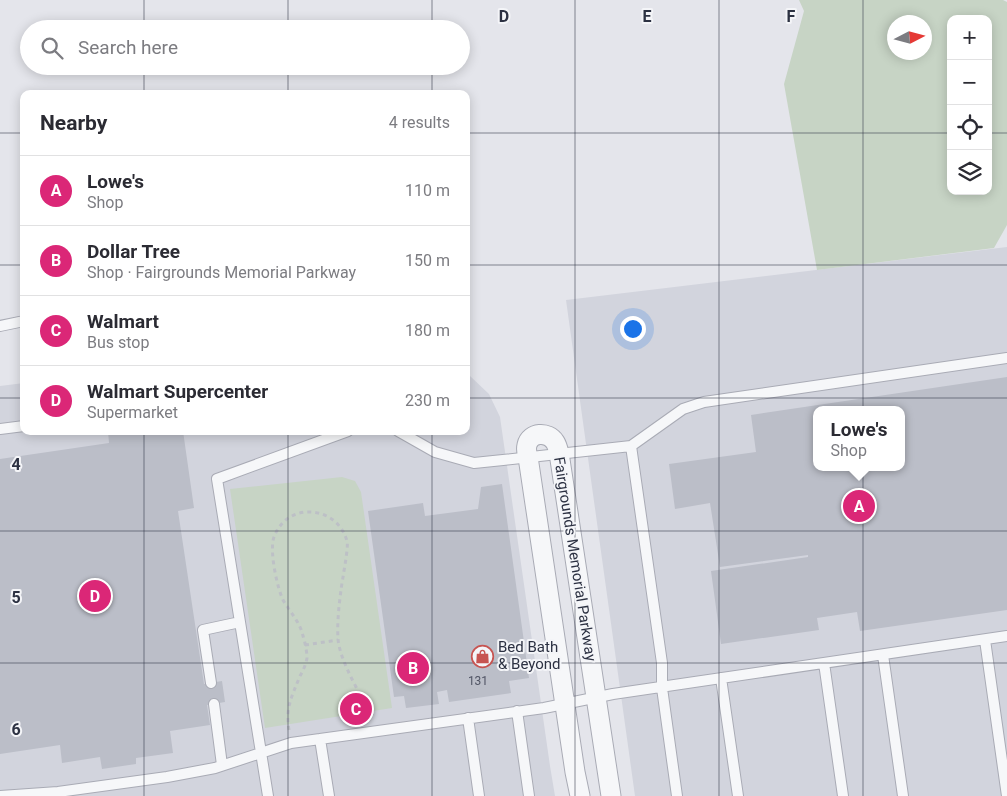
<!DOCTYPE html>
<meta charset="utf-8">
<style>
:root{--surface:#fff;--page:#f7f7f7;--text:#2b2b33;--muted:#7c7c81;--line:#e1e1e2;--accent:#db2777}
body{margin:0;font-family:Roboto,sans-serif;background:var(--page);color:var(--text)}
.controls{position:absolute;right:15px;top:15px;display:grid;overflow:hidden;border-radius:10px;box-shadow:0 2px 12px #0003}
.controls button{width:45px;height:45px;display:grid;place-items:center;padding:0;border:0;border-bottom:1px solid var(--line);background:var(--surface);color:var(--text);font:25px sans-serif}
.compass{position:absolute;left:887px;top:15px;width:45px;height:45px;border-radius:50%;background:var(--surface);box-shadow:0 2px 12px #0003;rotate:84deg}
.you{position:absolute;left:632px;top:328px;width:18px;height:18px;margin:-12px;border:4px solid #fff;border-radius:50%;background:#1a73e8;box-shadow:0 0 0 8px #1a73e833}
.badge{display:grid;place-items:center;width:32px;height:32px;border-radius:50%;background:var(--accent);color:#fff;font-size:16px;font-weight:700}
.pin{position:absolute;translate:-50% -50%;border:2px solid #fff;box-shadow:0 1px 5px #0006}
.popup{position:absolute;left:813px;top:406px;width:92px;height:65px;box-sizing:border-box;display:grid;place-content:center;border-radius:10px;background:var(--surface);filter:drop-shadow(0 1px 4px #0005);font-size:16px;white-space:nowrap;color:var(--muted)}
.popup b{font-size:19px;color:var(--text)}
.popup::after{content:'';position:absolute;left:50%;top:100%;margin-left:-10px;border:10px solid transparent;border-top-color:var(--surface)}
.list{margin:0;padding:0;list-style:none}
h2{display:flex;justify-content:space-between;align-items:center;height:65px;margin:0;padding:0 20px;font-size:21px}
h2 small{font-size:16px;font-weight:400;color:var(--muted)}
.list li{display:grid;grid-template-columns:32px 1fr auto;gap:15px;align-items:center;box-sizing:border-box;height:70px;padding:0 20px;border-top:1px solid var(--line)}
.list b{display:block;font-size:19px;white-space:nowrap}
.list p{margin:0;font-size:16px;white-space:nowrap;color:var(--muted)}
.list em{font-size:16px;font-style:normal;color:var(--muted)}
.icon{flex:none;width:28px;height:28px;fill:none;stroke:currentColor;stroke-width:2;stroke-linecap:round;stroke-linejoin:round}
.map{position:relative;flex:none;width:1007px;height:796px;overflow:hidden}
.search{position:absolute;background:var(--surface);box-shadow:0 2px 12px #0003;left:20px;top:20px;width:450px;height:55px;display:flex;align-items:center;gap:12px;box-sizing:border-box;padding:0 18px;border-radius:28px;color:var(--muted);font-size:19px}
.panel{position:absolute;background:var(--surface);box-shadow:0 2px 12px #0003;left:20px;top:90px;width:450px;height:345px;border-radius:10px}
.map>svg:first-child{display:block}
</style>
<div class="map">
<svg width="1007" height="796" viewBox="0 0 1007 796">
<rect width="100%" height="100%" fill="#e4e5eb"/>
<path fill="#d2d4dd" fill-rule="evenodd" d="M 1007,247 L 1007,796 L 635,796 L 566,300 ZM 816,410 L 902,410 L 902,467 L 816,467 Z
M 466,374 L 470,376 L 489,394 L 500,417 L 550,766 L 555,796 L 0,796 L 0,386 L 24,383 L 24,431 L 466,431 Z"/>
<path fill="#c7d4c5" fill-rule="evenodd" d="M 799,0 L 1003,0 L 1007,2 L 1007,225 L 994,248 L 817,270 L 784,84 L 804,11 ZM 951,19 L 988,19 L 988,191 L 951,191 ZM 894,22 L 924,22 L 924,52 L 894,52 Z
M 342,477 L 355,481 L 361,492 L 392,708 L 265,728 L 230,489 Z"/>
<path fill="#bbbec8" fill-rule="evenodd" d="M 1007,377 L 1007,610 L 860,631 L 857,612 L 817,618 L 819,630 L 721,644 L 711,571 L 808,557 L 808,555 L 720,567 L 710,503 L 675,509 L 669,464 L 756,452 L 751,415 ZM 816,410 L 902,410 L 902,467 L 816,467 Z
M 108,431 L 183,431 L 194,508 L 178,511 L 204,684 L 222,681 L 225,702 L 207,705 L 210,725 L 170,731 L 173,753 L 136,758 L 136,764 L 102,769 L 100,757 L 62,763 L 60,745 L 0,754 L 0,459 L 109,443 Z
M 502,484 L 529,678 L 509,681 L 511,693 L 449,702 L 447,690 L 437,692 L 439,704 L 406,708 L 404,696 L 394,697 L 368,511 L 423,503 L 425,516 L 478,509 L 481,487 Z"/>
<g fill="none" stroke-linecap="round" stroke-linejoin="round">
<defs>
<path id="lane" d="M 0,326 L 24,321
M 0,429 L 24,426
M 398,431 L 435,452 L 474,463 L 503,460 L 631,446 L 683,409 L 704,402 L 1007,358
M 631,446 L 662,663 L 662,688 L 677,796
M 985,640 L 1007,796
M 883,655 L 903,796
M 824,663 L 843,796
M 721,678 L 738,796
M 211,683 L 203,630 L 240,622
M 214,704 L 222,765
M 517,711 L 529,796
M 468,718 L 479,796
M 320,739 L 329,796
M 0,796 L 58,792 L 167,777 L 215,768 L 291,743 L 544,708 L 613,694 L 1007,636
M 268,796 L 217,479 L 348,431"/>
<path id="street" d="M 580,796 L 575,772 L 528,457 C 527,454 526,449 527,445 C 530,432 548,431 555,442 C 557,445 558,449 559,453 L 611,796"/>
</defs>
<use href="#lane" stroke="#a9abb5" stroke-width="12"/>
<use href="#street" stroke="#a9abb5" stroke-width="21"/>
<path stroke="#bdc0c6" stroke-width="3" stroke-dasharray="4 4" stroke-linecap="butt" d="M 305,645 L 338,640
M 289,730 C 285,708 292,696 300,676 C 303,671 306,664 307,658 C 307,652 305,642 303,636 C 300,622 290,612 283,600 C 277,587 269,550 274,537 C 287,501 337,505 347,541 C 349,546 342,581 341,590 C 339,605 337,623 338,639 C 340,662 362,698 374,718"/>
<use href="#lane" stroke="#f6f7f9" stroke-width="10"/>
<use href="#street" stroke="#f6f7f9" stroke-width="19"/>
</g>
<path fill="none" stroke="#2c3142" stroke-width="1" stroke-opacity="0.55" d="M 144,0 L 144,29M 288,0 L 288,29M 432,0 L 432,29M 575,0 L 575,796M 719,0 L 719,796M 863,0 L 863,796M 144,66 L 144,94M 288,66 L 288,94M 432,66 L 432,94M 0,133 L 24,133M 466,133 L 951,133M 988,133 L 1007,133M 0,265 L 24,265M 466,265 L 1007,265M 0,398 L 24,398M 466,398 L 1007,398M 144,431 L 144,796M 288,431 L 288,796M 432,431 L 432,796M 0,531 L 1007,531M 0,663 L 1007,663"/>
<defs>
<symbol id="shop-ring" viewBox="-11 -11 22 22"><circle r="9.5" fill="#f4f5f8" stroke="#c75451" stroke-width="1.5"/><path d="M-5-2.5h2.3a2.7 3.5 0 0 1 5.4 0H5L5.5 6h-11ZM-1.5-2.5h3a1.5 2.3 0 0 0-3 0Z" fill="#c75451"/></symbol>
</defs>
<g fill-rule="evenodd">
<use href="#shop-ring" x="470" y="644" width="25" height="25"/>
</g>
<g text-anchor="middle" stroke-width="4" stroke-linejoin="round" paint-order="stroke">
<g font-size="12" fill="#505464">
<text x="478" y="685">131</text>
</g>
<g font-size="15" fill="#2c3142" stroke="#f4f5f8">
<text transform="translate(575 559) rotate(81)" y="5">Fairgrounds Memorial Parkway</text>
</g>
<g font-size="15" fill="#2c3142" stroke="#f4f5f8" text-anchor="start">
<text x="498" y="652">Bed Bath<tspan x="498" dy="17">&amp; Beyond</tspan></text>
</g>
</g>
<g font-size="16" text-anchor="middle" font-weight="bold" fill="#2c3142" stroke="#f4f5f8" stroke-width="4" stroke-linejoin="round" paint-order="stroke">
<text x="504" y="22">D</text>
<text x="647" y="22">E</text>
<text x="791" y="22">F</text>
<text x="16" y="470">4</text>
<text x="16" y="603">5</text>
<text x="16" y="735">6</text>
</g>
</svg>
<div class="controls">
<button>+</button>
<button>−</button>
<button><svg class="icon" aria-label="locate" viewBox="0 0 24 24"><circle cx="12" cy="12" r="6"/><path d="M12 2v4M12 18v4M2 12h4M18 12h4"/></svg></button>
<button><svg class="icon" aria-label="layers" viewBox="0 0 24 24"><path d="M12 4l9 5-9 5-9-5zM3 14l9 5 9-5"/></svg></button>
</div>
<svg class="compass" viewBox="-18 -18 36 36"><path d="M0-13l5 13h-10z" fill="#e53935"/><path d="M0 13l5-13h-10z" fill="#7c7c81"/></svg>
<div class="you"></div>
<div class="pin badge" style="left:859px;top:506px">A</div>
<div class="popup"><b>Lowe's</b>Shop</div>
<div class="pin badge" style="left:413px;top:668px">B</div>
<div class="pin badge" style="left:356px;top:709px">C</div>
<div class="pin badge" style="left:95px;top:596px">D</div>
<div class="search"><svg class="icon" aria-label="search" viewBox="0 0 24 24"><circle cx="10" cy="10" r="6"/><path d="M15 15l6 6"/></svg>Search here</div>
<section class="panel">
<h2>Nearby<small>4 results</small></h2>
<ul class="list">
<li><span class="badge">A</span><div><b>Lowe's</b><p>Shop</p></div><em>110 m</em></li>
<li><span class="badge">B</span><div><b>Dollar Tree</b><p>Shop · Fairgrounds Memorial Parkway</p></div><em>150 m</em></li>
<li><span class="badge">C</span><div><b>Walmart</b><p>Bus stop</p></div><em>180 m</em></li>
<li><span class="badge">D</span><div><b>Walmart Supercenter</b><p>Supermarket</p></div><em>230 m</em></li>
</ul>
</section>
</div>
